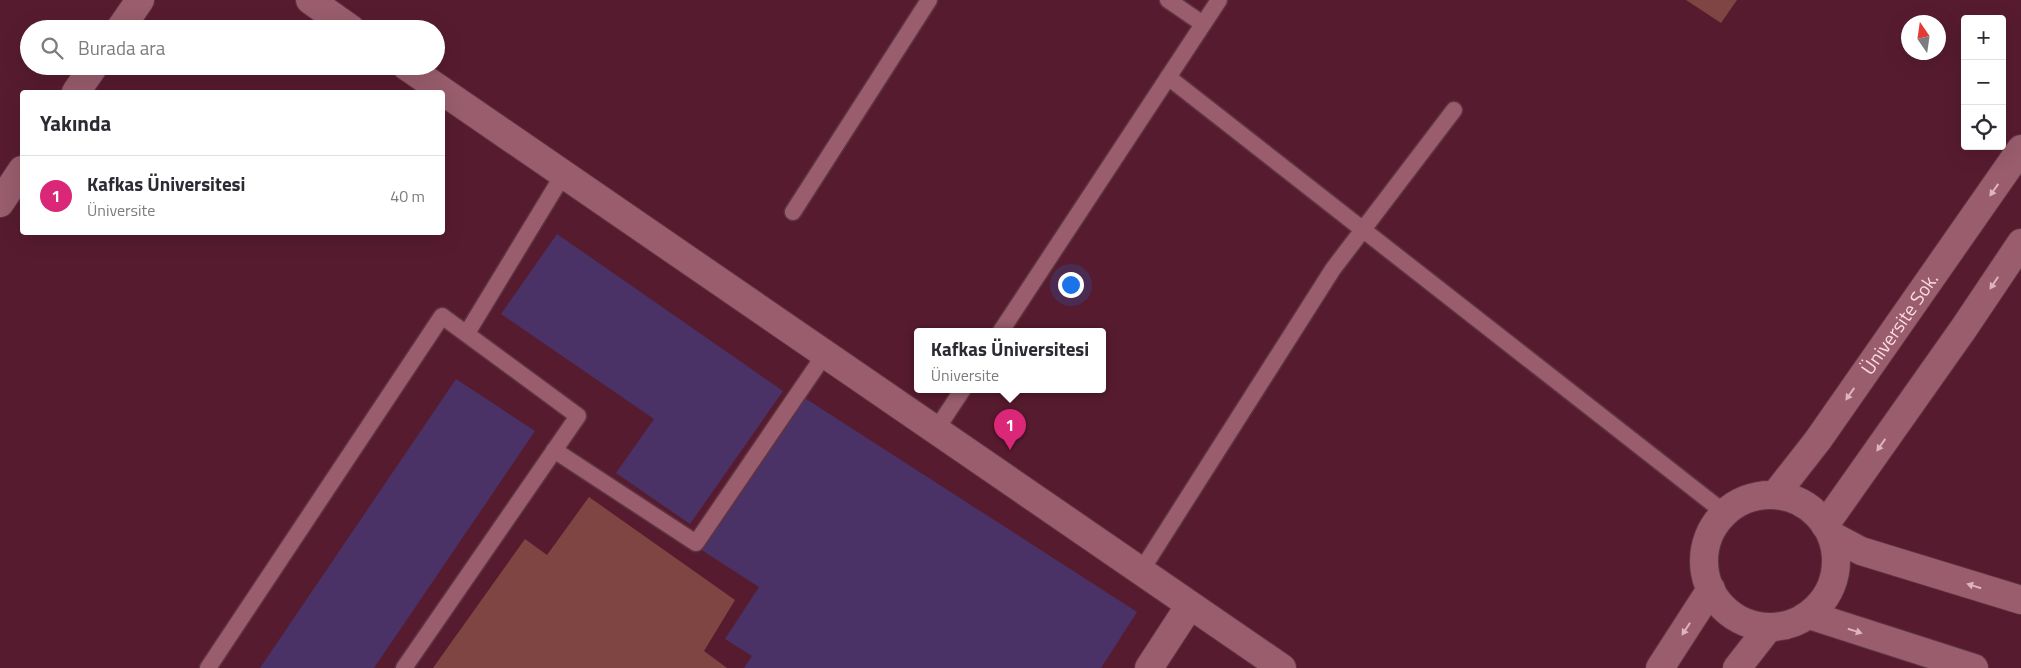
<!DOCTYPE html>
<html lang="tr">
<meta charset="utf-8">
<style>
:root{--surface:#fff;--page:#f7f7f7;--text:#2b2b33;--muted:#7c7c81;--line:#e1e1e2;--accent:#db2777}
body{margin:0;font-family:"Titillium Web",sans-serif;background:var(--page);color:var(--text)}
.controls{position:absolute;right:15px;top:15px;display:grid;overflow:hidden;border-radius:5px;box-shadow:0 5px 20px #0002}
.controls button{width:45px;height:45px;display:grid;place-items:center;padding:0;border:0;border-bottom:1px solid var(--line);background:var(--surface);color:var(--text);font:25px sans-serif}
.compass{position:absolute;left:1901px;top:15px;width:45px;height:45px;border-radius:50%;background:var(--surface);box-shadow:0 5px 20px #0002;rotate:347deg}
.you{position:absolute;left:1070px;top:284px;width:18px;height:18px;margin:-12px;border:4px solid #fff;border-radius:50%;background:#1a73e8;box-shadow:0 0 0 8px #1a73e833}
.badge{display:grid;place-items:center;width:32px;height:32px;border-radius:50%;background:var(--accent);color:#fff;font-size:16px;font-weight:700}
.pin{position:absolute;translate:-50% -41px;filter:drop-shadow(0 1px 2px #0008)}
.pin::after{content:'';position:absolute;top:26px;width:18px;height:15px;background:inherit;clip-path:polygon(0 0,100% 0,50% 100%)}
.popup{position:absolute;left:914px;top:328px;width:192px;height:65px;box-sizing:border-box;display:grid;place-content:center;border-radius:5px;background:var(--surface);filter:drop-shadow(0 1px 4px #0005);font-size:16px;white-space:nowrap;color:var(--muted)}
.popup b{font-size:19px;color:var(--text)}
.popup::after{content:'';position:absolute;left:50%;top:100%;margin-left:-10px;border:10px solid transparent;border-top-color:var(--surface)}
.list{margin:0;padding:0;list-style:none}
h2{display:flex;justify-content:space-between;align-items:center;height:65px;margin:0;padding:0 20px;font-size:21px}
h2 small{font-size:16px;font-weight:400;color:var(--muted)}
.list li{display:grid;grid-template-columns:32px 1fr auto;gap:15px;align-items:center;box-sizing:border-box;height:80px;padding:0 20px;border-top:1px solid var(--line)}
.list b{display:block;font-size:19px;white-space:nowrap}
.list p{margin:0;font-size:16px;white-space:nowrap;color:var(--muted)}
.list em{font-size:16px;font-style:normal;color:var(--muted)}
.icon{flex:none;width:28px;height:28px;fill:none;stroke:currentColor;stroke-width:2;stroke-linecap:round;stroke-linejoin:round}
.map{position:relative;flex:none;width:2021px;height:668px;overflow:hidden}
.search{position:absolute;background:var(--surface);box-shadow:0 5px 20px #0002;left:20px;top:20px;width:425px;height:55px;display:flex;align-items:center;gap:12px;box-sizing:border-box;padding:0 18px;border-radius:28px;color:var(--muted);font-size:19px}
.panel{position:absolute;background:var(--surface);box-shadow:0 5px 20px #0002;left:20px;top:90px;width:425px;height:145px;border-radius:5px}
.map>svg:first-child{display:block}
</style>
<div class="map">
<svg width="2021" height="668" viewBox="0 0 2021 668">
<rect width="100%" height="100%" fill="#491627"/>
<path fill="#571b2f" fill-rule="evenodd" d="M 0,0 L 2021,0 L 2021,668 L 0,668 ZM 1965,19 L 2002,19 L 2002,146 L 1965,146 ZM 1908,22 L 1938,22 L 1938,52 L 1908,52 ZM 29,29 L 436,29 L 436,66 L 29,66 ZM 22,92 L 442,92 L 442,232 L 22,232 ZM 918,331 L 1102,331 L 1102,389 L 918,389 Z"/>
<path fill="#4a3266" d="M 557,234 L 783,391 L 690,524 L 616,473 L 654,419 L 501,314 Z
M 456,379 L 535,431 L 374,668 L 260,668 Z
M 800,395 L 1137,612 L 1101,668 L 744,668 L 752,656 L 725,639 L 759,587 L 700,549 Z"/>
<path fill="#7f4543" d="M 1686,0 L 1737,0 L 1721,23 Z
M 589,497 L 735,600 L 704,651 L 727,668 L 433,668 L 525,539 L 547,555 Z"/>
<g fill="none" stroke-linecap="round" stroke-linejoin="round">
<defs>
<path id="service" d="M 1168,0 L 1203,24
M 1168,77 L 1725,513
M 793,212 L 929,0
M 1001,331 L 1219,0
M 467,333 L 563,175
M 936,430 L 963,389
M 554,450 L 696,543 L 825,354
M 1141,571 L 1333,269 L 1454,110
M 208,668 L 442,316 L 578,416 L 404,668"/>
<path id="minor" d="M 310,0 L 351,29
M 120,29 L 140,0
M 406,66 L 1282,668
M 76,92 L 94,66
M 0,203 L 22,170
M 1149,668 L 1190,605"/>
<g id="tertiary">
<path id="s1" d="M 1775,495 L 1818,440 L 2021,149"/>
<circle cx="1770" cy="561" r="66"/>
<path d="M 1825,525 L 1964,328 L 2021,243"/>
<path d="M 1831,535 L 1861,551 L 2021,600"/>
<path d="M 1809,615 L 1974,668"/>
<path d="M 1660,668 L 1711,589"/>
<path d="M 1737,668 L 1769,627"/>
</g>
</defs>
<use href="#service" stroke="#5f3442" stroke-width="19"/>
<use href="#minor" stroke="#5f3442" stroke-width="30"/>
<use href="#tertiary" stroke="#5f3442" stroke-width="30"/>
<use href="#service" stroke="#995d6d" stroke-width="16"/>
<use href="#minor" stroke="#995d6d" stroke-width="28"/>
<use href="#tertiary" stroke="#995d6d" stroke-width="28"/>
</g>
<defs><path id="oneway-solid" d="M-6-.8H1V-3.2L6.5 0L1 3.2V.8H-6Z" transform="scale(1.25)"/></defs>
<g fill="#dfb4bf">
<use href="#oneway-solid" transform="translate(1994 190) rotate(125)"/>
<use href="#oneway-solid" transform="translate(1994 283) rotate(124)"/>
<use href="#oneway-solid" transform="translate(1850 394) rotate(125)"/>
<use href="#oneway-solid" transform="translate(1881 445) rotate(125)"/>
<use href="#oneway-solid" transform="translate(1974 586) rotate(-163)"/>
<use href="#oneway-solid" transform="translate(1686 629) rotate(123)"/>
<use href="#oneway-solid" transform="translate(1855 631) rotate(17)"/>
</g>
<g text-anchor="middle" stroke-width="4.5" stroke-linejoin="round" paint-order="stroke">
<g font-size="19" fill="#fddae2" stroke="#220b12">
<text dy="7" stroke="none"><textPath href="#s1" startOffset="212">Üniversite Sok.</textPath></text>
</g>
</g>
</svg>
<div class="controls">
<button>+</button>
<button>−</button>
<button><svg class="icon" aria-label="locate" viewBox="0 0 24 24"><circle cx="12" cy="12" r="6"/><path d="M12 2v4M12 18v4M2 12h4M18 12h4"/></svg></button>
</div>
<svg class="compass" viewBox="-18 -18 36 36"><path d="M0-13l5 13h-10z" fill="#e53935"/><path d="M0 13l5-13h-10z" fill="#7c7c81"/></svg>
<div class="you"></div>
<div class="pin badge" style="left:1010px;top:450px">1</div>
<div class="popup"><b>Kafkas Üniversitesi</b>Üniversite</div>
<div class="search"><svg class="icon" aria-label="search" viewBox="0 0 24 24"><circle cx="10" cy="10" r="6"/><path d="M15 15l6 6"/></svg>Burada ara</div>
<section class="panel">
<h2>Yakında<small></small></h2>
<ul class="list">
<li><span class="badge">1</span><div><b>Kafkas Üniversitesi</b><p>Üniversite</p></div><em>40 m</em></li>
</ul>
</section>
</div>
